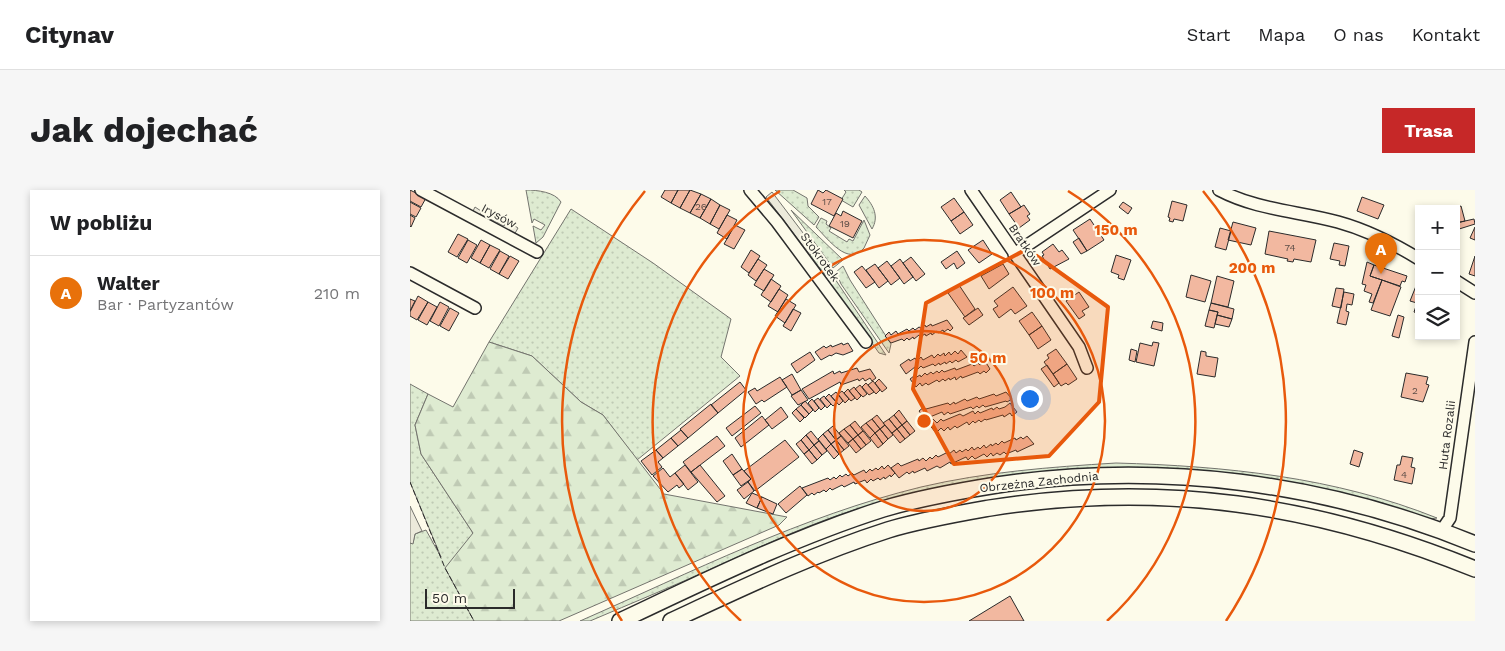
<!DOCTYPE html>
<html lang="pl">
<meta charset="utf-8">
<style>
:root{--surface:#fff;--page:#f6f6f6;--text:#202124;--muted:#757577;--line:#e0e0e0;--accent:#c62828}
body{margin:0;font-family:"Work Sans",sans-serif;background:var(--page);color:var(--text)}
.controls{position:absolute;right:15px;top:15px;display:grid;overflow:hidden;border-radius:0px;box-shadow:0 2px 8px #0003}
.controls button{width:45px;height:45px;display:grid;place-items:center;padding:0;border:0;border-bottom:1px solid var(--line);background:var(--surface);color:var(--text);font:25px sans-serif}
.scale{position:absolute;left:15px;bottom:12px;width:90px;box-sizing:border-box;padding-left:5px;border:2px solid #2b2b2b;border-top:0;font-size:14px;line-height:18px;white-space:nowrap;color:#2b2b2b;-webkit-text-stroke:4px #fdfbea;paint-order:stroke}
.you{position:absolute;left:619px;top:208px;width:18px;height:18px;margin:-12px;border:4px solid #fff;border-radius:50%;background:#1a73e8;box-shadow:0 0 0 8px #1a73e833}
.badge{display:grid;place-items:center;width:32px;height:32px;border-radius:50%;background:var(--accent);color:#fff;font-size:16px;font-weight:700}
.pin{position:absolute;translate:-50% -41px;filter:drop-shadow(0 1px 2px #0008)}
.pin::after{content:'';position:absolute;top:26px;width:18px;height:15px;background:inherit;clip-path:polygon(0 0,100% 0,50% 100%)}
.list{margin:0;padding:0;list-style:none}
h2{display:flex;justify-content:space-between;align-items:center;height:65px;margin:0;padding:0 20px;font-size:21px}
h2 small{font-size:16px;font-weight:400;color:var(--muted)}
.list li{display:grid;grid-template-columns:32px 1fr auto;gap:15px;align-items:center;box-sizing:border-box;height:75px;padding:0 20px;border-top:1px solid var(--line)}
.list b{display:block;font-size:19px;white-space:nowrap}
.list p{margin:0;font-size:16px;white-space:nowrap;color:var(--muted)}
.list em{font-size:16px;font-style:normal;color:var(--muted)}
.icon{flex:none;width:28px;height:28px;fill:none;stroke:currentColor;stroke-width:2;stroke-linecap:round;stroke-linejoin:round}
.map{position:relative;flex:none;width:1065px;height:431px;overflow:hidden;border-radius:0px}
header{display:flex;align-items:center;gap:30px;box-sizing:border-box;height:70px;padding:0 25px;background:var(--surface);border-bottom:1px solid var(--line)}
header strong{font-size:24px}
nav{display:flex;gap:28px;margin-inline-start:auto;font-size:18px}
.intro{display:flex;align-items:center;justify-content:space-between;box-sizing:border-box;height:120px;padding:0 30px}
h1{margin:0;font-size:35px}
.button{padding:12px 22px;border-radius:0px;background:var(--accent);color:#fff;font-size:18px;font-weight:700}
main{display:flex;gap:30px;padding:0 30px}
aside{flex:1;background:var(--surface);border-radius:0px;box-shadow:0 2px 8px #0003}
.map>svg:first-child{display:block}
</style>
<header>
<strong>Citynav</strong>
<nav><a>Start</a><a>Mapa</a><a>O nas</a><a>Kontakt</a></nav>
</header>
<div class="intro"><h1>Jak dojechać</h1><a class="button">Trasa</a></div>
<main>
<aside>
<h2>W pobliżu<small></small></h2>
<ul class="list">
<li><span class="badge" style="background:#e8710a">A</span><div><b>Walter</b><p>Bar · Partyzantów</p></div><em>210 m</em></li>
</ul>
</aside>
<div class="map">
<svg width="1065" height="431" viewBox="0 0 1065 431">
<defs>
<pattern id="grass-dots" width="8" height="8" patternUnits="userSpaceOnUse" patternTransform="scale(1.25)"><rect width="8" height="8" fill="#deebd1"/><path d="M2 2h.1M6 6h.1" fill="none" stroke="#bfcab4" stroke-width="1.8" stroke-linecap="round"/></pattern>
<pattern id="forest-firs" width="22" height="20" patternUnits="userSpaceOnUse" patternTransform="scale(1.25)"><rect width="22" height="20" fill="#deebd1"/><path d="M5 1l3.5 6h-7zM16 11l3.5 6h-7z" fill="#bfcab4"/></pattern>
</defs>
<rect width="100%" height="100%" fill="#fdfbea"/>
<path fill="url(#grass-dots)" stroke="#74746e" d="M 116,0 C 127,0 145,2 151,12 L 133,47 L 126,53 L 123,36 L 131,40 L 135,35 L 124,29 L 122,33 Z
M 365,0 L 383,0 L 397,8 L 398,16 L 409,27 L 404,35 Z
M 434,0 L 449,0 L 452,2 L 443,17 L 431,10 L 436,2 Z
M 455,6 C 464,16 469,27 462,39 L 449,15 Z
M 161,19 L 243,73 L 321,129 L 311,167 L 330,186 L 227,270 L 193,225 L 171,212 L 122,166 L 79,152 Z
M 381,20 L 433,70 L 423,78 Z
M 411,28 L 417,31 L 416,34 L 421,38 L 419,41 L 437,52 L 439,49 L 443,51 L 454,30 L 460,45 L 454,58 C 438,77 418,49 406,37 Z
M 406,60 L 421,81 L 416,86 L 400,65 Z
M 433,76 L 440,90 L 481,154 L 479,163 L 431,94 L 426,82 Z
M 423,86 L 476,165 L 469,163 L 418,91 Z
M 0,194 L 18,204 L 5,235 L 11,264 L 63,343 L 64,431 L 0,431 L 0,353 L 3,353 L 5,344 L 16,340 L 31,367 L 0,292 Z
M 706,273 C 815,276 925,287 1027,328 L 1020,329 C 828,264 618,260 426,326 C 384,341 345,359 305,377 C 264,396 222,413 180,431 L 170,431 C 282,382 392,326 511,297 C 575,282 640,277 706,273 Z"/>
<path fill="url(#forest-firs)" stroke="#74746e" d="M 79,152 L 122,166 L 171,212 L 193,225 L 254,304 L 377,327 L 369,335 L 149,431 L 64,431 L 35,378 L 63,343 L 11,264 L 5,235 L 18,204 L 43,217 Z"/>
<path fill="#eceadb" stroke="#74746e" d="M 362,2 L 406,60 L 400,65 L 356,7 Z
M 65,17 L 71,21 L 70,24 L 94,36 L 97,31 L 108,38 L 104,45 L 61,25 Z
M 0,316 L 12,341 L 5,344 L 3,354 L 0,353 Z"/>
<path fill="#f2b8a0" stroke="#2b2b2b" d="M 0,0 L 16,8 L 11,17 L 0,11 Z
M 255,0 L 268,0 L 261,13 L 251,7 Z
M 268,0 L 280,0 L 270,18 L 261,13 Z
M 280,0 L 291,4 L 280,23 L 270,18 Z
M 408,0 L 413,3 L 416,0 L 433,9 L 424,26 L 401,14 Z
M 601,2 L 611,17 L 599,24 L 590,10 Z
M 291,4 L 301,9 L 290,28 L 280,23 Z
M 952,7 L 974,15 L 968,29 L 947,21 Z
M 544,8 L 554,22 L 541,31 L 531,17 Z
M 301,9 L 310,15 L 300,34 L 290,28 Z
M 762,11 L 777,15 L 773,31 L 764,29 L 763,32 L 759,31 L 760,28 L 758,27 Z
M 0,12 L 11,18 L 6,27 L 0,24 Z
M 713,12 L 722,18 L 718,24 L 709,17 Z
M 310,15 L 320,20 L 309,39 L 300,34 Z
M 614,15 L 620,24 L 617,26 L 620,30 L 609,38 L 599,24 Z
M 1051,16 L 1055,31 L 1046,33 L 1046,19 L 1041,19 Z
M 433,21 L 452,31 L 443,48 L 419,36 L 426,23 L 431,26 Z
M 554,22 L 563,35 L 550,44 L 541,31 Z
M 0,25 L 5,28 L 1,37 L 0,36 Z
M 317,25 L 327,30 L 317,49 L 307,43 Z
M 680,29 L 694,50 L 677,61 L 663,40 Z
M 1064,29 L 1065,34 L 1046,40 L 1046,33 Z
M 823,32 L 846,38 L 841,55 L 818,50 Z
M 325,35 L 335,40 L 324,59 L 314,54 Z
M 1065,37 L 1065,50 L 1060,48 Z
M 810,38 L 821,41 L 816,60 L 805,57 Z
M 859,41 L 906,50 L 901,72 L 884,69 L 883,72 L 877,71 L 878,69 L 855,64 Z
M 48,44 L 58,49 L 47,67 L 38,62 Z
M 669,48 L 677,61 L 671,64 L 663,52 Z
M 58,50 L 67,55 L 57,73 L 48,68 Z
M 71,50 L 80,55 L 70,73 L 61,68 Z
M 573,50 L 582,64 L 569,73 L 558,60 Z
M 924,53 L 939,56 L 935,76 L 929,75 L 930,71 L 920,69 Z
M 643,54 L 649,62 L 652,60 L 659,69 L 640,79 L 632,66 L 634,65 L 632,62 Z
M 80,55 L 90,60 L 79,78 L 70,73 Z
M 341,60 L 350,66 L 339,83 L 331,77 Z
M 90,61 L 99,66 L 89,84 L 80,79 Z
M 547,61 L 555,73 L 547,79 L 544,73 L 536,79 L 531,72 Z
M 706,65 L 721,70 L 714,90 L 708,88 L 709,85 L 701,82 Z
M 100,66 L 109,71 L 98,89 L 89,84 Z
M 1065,66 L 1065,86 L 1059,84 Z
M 501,67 L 515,84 L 506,91 L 493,73 Z
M 348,69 L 357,75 L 346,91 L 338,85 Z
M 490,69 L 503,87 L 494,94 L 481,76 Z
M 477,71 L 490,88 L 481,95 L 468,78 Z
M 957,72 L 964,75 L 960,86 L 972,90 L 963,113 L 959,112 L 962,104 L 954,101 L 956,95 L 952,94 Z
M 465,74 L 478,91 L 469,98 L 456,80 Z
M 593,74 L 599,84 L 579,99 L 571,86 Z
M 964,75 L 997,86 L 995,92 L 992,91 L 990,96 L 960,86 Z
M 452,76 L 465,92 L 456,98 L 444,82 Z
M 354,79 L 364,85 L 354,101 L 344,95 Z
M 781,85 L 801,91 L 795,112 L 776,107 Z
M 807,86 L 824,91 L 818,117 L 801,113 Z
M 361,89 L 371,96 L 361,112 L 351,105 Z
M 972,90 L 991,97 L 980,126 L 961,120 Z
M 1008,91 L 1009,91 L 1009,124 L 1004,122 L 1007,113 L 1000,111 Z
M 549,95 L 565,119 L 555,127 L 538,103 Z
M 603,97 L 617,116 L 605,124 L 601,119 L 589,128 L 583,119 L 588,116 L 584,111 Z
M 926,98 L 934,99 L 931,118 L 922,116 Z
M 369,99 L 378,105 L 368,122 L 358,116 Z
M 669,102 L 679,117 L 672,121 L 675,125 L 669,129 L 656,111 Z
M 934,102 L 944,104 L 942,115 L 937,114 L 936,121 L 939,122 L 936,135 L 927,133 Z
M 8,106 L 18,112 L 7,130 L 0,126 L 0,122 Z
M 0,109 L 5,111 L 0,121 Z
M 376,109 L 386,115 L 375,133 L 365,126 Z
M 18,112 L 27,117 L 17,135 L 8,130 Z
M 30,112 L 39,117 L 29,136 L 20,131 Z
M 801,113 L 824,119 L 822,129 L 807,125 L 808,122 L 799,120 Z
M 40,118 L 49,123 L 39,141 L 30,136 Z
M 568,118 L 573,125 L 559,135 L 553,128 Z
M 383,119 L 391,123 L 381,141 L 373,136 Z
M 799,120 L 808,122 L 804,138 L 795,136 Z
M 622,122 L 632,136 L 619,145 L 609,131 Z
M 807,125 L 822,129 L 819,137 L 805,134 Z
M 988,125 L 994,127 L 989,148 L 982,146 Z
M 537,130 L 543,138 L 540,141 L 538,139 L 534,142 L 533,140 L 528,143 L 527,141 L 522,145 L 521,143 L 516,146 L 515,144 L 510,147 L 509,145 L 504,149 L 503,147 L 499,150 L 497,148 L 494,151 L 492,149 L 481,153 L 475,146 L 479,142 L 481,145 L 486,141 L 488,144 L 497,139 L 499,141 L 503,138 L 505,140 L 509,137 L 511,138 L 515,135 L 516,137 L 521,134 L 522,136 Z
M 743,131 L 753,133 L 752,141 L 741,138 Z
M 632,136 L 641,150 L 628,159 L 619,145 Z
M 743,152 L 749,153 L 744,176 L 726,172 L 730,153 L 742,156 Z
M 432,153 L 433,155 L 438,153 L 443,161 L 433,165 L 426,163 L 421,166 L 420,165 L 411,170 L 405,162 L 414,156 L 416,158 L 421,155 L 422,157 Z
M 646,159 L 657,174 L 643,184 L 634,172 L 639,168 L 637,165 Z
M 721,159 L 727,161 L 725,172 L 719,170 Z
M 551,160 L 557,167 L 548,172 L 546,170 L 542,173 L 540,171 L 536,174 L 535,172 L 530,175 L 529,173 L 525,176 L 523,174 L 513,178 L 511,176 L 507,180 L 505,177 L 496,184 L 490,175 L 499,169 L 500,171 L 505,168 L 507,171 L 511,167 L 513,170 L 522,165 L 524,168 L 528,164 L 530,166 L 534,163 L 535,166 L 539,162 L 541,165 L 545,161 L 548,164 Z
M 791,161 L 796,162 L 796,166 L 808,168 L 805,187 L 787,184 Z
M 400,162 L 405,170 L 387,183 L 381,174 Z
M 575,171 L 580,179 L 576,183 L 574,181 L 570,184 L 568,182 L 552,188 L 551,186 L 546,190 L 545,187 L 540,190 L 539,188 L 535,191 L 533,189 L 529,192 L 527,190 L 518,195 L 516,193 L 512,196 L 510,193 L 506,197 L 500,189 L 504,186 L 505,188 L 510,185 L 511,187 L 515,183 L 517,185 L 521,182 L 523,184 L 527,181 L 529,183 L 532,180 L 534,182 L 545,178 L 546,180 L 562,174 L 564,176 L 568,173 L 570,175 Z
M 657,174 L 667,189 L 658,195 L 656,193 L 651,196 L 643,184 Z
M 637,175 L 649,193 L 644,197 L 631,179 Z
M 447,178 L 449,182 L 460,179 L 466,188 L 462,191 L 460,188 L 455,191 L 453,188 L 449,191 L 448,189 L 431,195 L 430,192 L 399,209 L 392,199 L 423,181 L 424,184 L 430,181 L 431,183 Z
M 996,183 L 1018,187 L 1016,194 L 1019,195 L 1013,212 L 991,207 Z
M 382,184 L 391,200 L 382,205 L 372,190 Z
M 370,187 L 377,197 L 354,212 L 352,210 L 346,214 L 338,202 L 345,198 L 347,201 Z
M 469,189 L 477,198 L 472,202 L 465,193 Z
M 463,191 L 470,200 L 466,204 L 458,195 Z
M 330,192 L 336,200 L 308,223 L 301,215 Z
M 456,193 L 464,202 L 459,205 L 452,197 Z
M 450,195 L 457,204 L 453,207 L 445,199 Z
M 444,197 L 451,206 L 447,210 L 439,201 Z
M 438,199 L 445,208 L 441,211 L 434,203 Z
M 391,200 L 398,210 L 388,215 L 381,206 Z
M 432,201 L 439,209 L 435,213 L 428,204 Z
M 426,202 L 433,211 L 429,215 L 421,206 Z
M 596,202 L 602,209 L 597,212 L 596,211 L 575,217 L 573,215 L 569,218 L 567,216 L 563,219 L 561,217 L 540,224 L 538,222 L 534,225 L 532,222 L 515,229 L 509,221 L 514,217 L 516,219 L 538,213 L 540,215 L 544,212 L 545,214 L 555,209 L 557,211 L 567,207 L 569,209 L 584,204 L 586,206 Z
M 419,204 L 427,213 L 423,216 L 415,208 Z
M 414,206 L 421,214 L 417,218 L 410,209 Z
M 408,208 L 415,216 L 411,220 L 404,211 Z
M 402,209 L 409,218 L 405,222 L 398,213 Z
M 395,211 L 403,220 L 399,224 L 391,215 Z
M 600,213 L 607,222 L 602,226 L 600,223 L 594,227 L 593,225 L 576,230 L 575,229 L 571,232 L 569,230 L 565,233 L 563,231 L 559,235 L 557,232 L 547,238 L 545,236 L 540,240 L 538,237 L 534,241 L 531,238 L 526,243 L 518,233 L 523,229 L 527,233 L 531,229 L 533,231 L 550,224 L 553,226 L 563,221 L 565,224 L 568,221 L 570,223 L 582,218 L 583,220 L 587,217 L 589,219 L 595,217 Z
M 301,214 L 308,223 L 278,248 L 270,239 Z
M 391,215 L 399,224 L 395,228 L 386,219 Z
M 345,216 L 351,223 L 322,246 L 316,238 Z
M 371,217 L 378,227 L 362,239 L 355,230 Z
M 386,219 L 394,228 L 390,232 L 382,223 Z
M 489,220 L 497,231 L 492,235 L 484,225 Z
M 467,225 L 475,235 L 470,239 L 462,229 Z
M 484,225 L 492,235 L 487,239 L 479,229 Z
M 352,226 L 359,235 L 331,257 L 325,248 Z
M 462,229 L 470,239 L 465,243 L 456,233 Z
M 479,229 L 487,239 L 482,243 L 473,233 Z
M 445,231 L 453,241 L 448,245 L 440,235 Z
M 497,231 L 505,241 L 500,245 L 492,235 Z
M 456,233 L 465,243 L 460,248 L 451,237 Z
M 440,235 L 448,245 L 443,249 L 434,239 Z
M 475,235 L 483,245 L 478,249 L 470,239 Z
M 492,235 L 500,245 L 495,249 L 487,239 Z
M 423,236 L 431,246 L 426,250 L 418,240 Z
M 434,239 L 443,249 L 438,253 L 429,243 Z
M 470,239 L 478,249 L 473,254 L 465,243 Z
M 487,239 L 495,249 L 490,253 L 482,243 Z
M 271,240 L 278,248 L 268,256 L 261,248 Z
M 418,240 L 426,250 L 421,254 L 413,244 Z
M 401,241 L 409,251 L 404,255 L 396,245 Z
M 453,241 L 461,251 L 456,255 L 448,245 Z
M 465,243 L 473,254 L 468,258 L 460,248 Z
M 413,244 L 421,254 L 416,259 L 408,249 Z
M 396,245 L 404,255 L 399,260 L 391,250 Z
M 448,245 L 456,255 L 451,259 L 443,249 Z
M 307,246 L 315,256 L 281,282 L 273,272 Z
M 431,246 L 439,256 L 434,260 L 426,250 Z
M 617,246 L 624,254 L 607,262 L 606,260 L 596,264 L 594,262 L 590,265 L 587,263 L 583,266 L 581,263 L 577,267 L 574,264 L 565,269 L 562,266 L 558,270 L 556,267 L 541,274 L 540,272 L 530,278 L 527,276 L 517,281 L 515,278 L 504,283 L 503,281 L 499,284 L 497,282 L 489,288 L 481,278 L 488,273 L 491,276 L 508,269 L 509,271 L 513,268 L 516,271 L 520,267 L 522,269 L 526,265 L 528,267 L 538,262 L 539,264 L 544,260 L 546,263 L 550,260 L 552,262 L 556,259 L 558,261 L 562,257 L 564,260 L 568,257 L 570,259 L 574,255 L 576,258 L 581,254 L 582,256 L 586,253 L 588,255 L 592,251 L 594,253 L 605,248 L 606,250 L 611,247 L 613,249 Z
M 261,248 L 268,256 L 253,268 L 246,260 Z
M 443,249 L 451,259 L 446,263 L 438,253 Z
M 375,250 L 389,267 L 345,301 L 338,292 L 341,289 L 334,281 Z
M 391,250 L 399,260 L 394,264 L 386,254 Z
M 426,250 L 434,260 L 429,264 L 421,254 Z
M 409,251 L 417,261 L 412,265 L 404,255 Z
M 421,254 L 429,264 L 424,269 L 416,259 Z
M 404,255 L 412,265 L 407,270 L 399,260 Z
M 246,260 L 253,268 L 248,272 L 252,277 L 242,285 L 231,271 Z
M 399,260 L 407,270 L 402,274 L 394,264 Z
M 944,260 L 953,263 L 949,277 L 940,274 Z
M 322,264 L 332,279 L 323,285 L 313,271 Z
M 992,266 L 1003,268 L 1001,277 L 1005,278 L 1002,294 L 984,290 L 987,275 L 990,275 Z
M 275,275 L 288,292 L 278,300 L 265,283 Z
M 290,275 L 315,306 L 307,312 L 281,282 Z
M 478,275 L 485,283 L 481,287 L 480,285 L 475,289 L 474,287 L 470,290 L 468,288 L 463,291 L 461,289 L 457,293 L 455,290 L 445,294 L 444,292 L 434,297 L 432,295 L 422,300 L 420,298 L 416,302 L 414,300 L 409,303 L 408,302 L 404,305 L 402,303 L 398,306 L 392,298 L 418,288 L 420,290 L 424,287 L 426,289 L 430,285 L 432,287 L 436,284 L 438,286 L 442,283 L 444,285 L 454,280 L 456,283 L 460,279 L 462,281 L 466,278 L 468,280 L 472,276 L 474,279 Z
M 253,278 L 260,287 L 265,283 L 274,294 L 269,298 L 267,295 L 258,302 L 243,286 Z
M 332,279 L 341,289 L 331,296 L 323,285 Z
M 338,292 L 344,301 L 334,309 L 327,300 Z
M 390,296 L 397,305 L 376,323 L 368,314 Z
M 342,303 L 352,307 L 347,318 L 336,313 Z
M 352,307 L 367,314 L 363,324 L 347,318 Z
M 600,406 L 614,431 L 559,431 Z"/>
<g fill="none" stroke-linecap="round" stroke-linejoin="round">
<defs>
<path id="street" d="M 11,0 L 127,62
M 340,0 L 367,32 L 456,152
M 561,0 L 669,157 L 677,178
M 809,0 C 847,20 888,21 928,32 C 957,40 983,53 1009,69
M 604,64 L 700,0
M 0,83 L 65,118
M 1046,91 L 1065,103
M 1032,340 L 1040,328 L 1065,152"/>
<path id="secondary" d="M 210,431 C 297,390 382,348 473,319 C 510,308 549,301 587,295 C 749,271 914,292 1065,354
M 261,431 C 332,398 403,364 478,340 C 511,330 546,324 580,318 C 752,291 905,314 1065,379"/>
</defs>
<use href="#street" stroke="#2b2b2b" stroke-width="14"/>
<use href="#secondary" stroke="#2b2b2b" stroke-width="18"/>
<use href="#street" stroke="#fdfbea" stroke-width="11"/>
<use href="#secondary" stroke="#fdfbea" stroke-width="15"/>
<path stroke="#2b2b2b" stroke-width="1" stroke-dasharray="6 2.5" stroke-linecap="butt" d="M 0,292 L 35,378 L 64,431"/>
</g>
<path fill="#e8590c" fill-opacity="0.2" stroke="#e8590c" stroke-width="4" stroke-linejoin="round" d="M 617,59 L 698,117 L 689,212 L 639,266 L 544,274 L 503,199 L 516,113 Z"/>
<circle cx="514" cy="231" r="90" fill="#e8590c" fill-opacity=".12"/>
<g fill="none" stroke="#e8590c" stroke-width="2.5">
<circle cx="514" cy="231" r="90"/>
<circle cx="514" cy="231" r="181"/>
<path d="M331 431A271 271 0 0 1 370 1M658 1A271 271 0 0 1 697 431"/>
<path d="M212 431A362 362 0 0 1 235 1M793 1A362 362 0 0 1 816 431"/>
</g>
<g text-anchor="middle" stroke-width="4" stroke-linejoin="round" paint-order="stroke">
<g font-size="10" fill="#5d4e48">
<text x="417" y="15">17</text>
<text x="291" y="20">26</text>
<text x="435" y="37">19</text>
<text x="880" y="61">74</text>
<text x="1005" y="204">2</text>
<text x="994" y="288">4</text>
</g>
<g font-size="12" fill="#2b2b2b" stroke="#fdfbea">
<text transform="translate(89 26) rotate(28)" y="4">Irysów</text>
<text transform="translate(615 55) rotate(56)" y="4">Bratków</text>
<text transform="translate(410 67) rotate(54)" y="4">Stokrotek</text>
<text transform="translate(1037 245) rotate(-83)" y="4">Huta Rozalii</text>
<text transform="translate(629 292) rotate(-6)" y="4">Obrzeżna Zachodnia</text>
</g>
</g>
<circle cx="514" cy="231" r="8" fill="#e8590c" stroke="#fdfbea" stroke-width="2.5"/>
<g font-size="15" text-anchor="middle" font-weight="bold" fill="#e8590c" stroke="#fdfbea" stroke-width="4" stroke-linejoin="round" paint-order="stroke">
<text x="706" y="45">150 m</text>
<text x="842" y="83">200 m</text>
<text x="642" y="108">100 m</text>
<text x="578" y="173">50 m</text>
</g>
</svg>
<div class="controls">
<button>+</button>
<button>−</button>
<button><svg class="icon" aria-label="layers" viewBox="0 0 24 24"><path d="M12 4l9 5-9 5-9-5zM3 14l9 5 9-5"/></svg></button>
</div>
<div class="scale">50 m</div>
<div class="you"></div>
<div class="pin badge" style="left:971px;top:84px;background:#e8710a">A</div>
</div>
</main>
